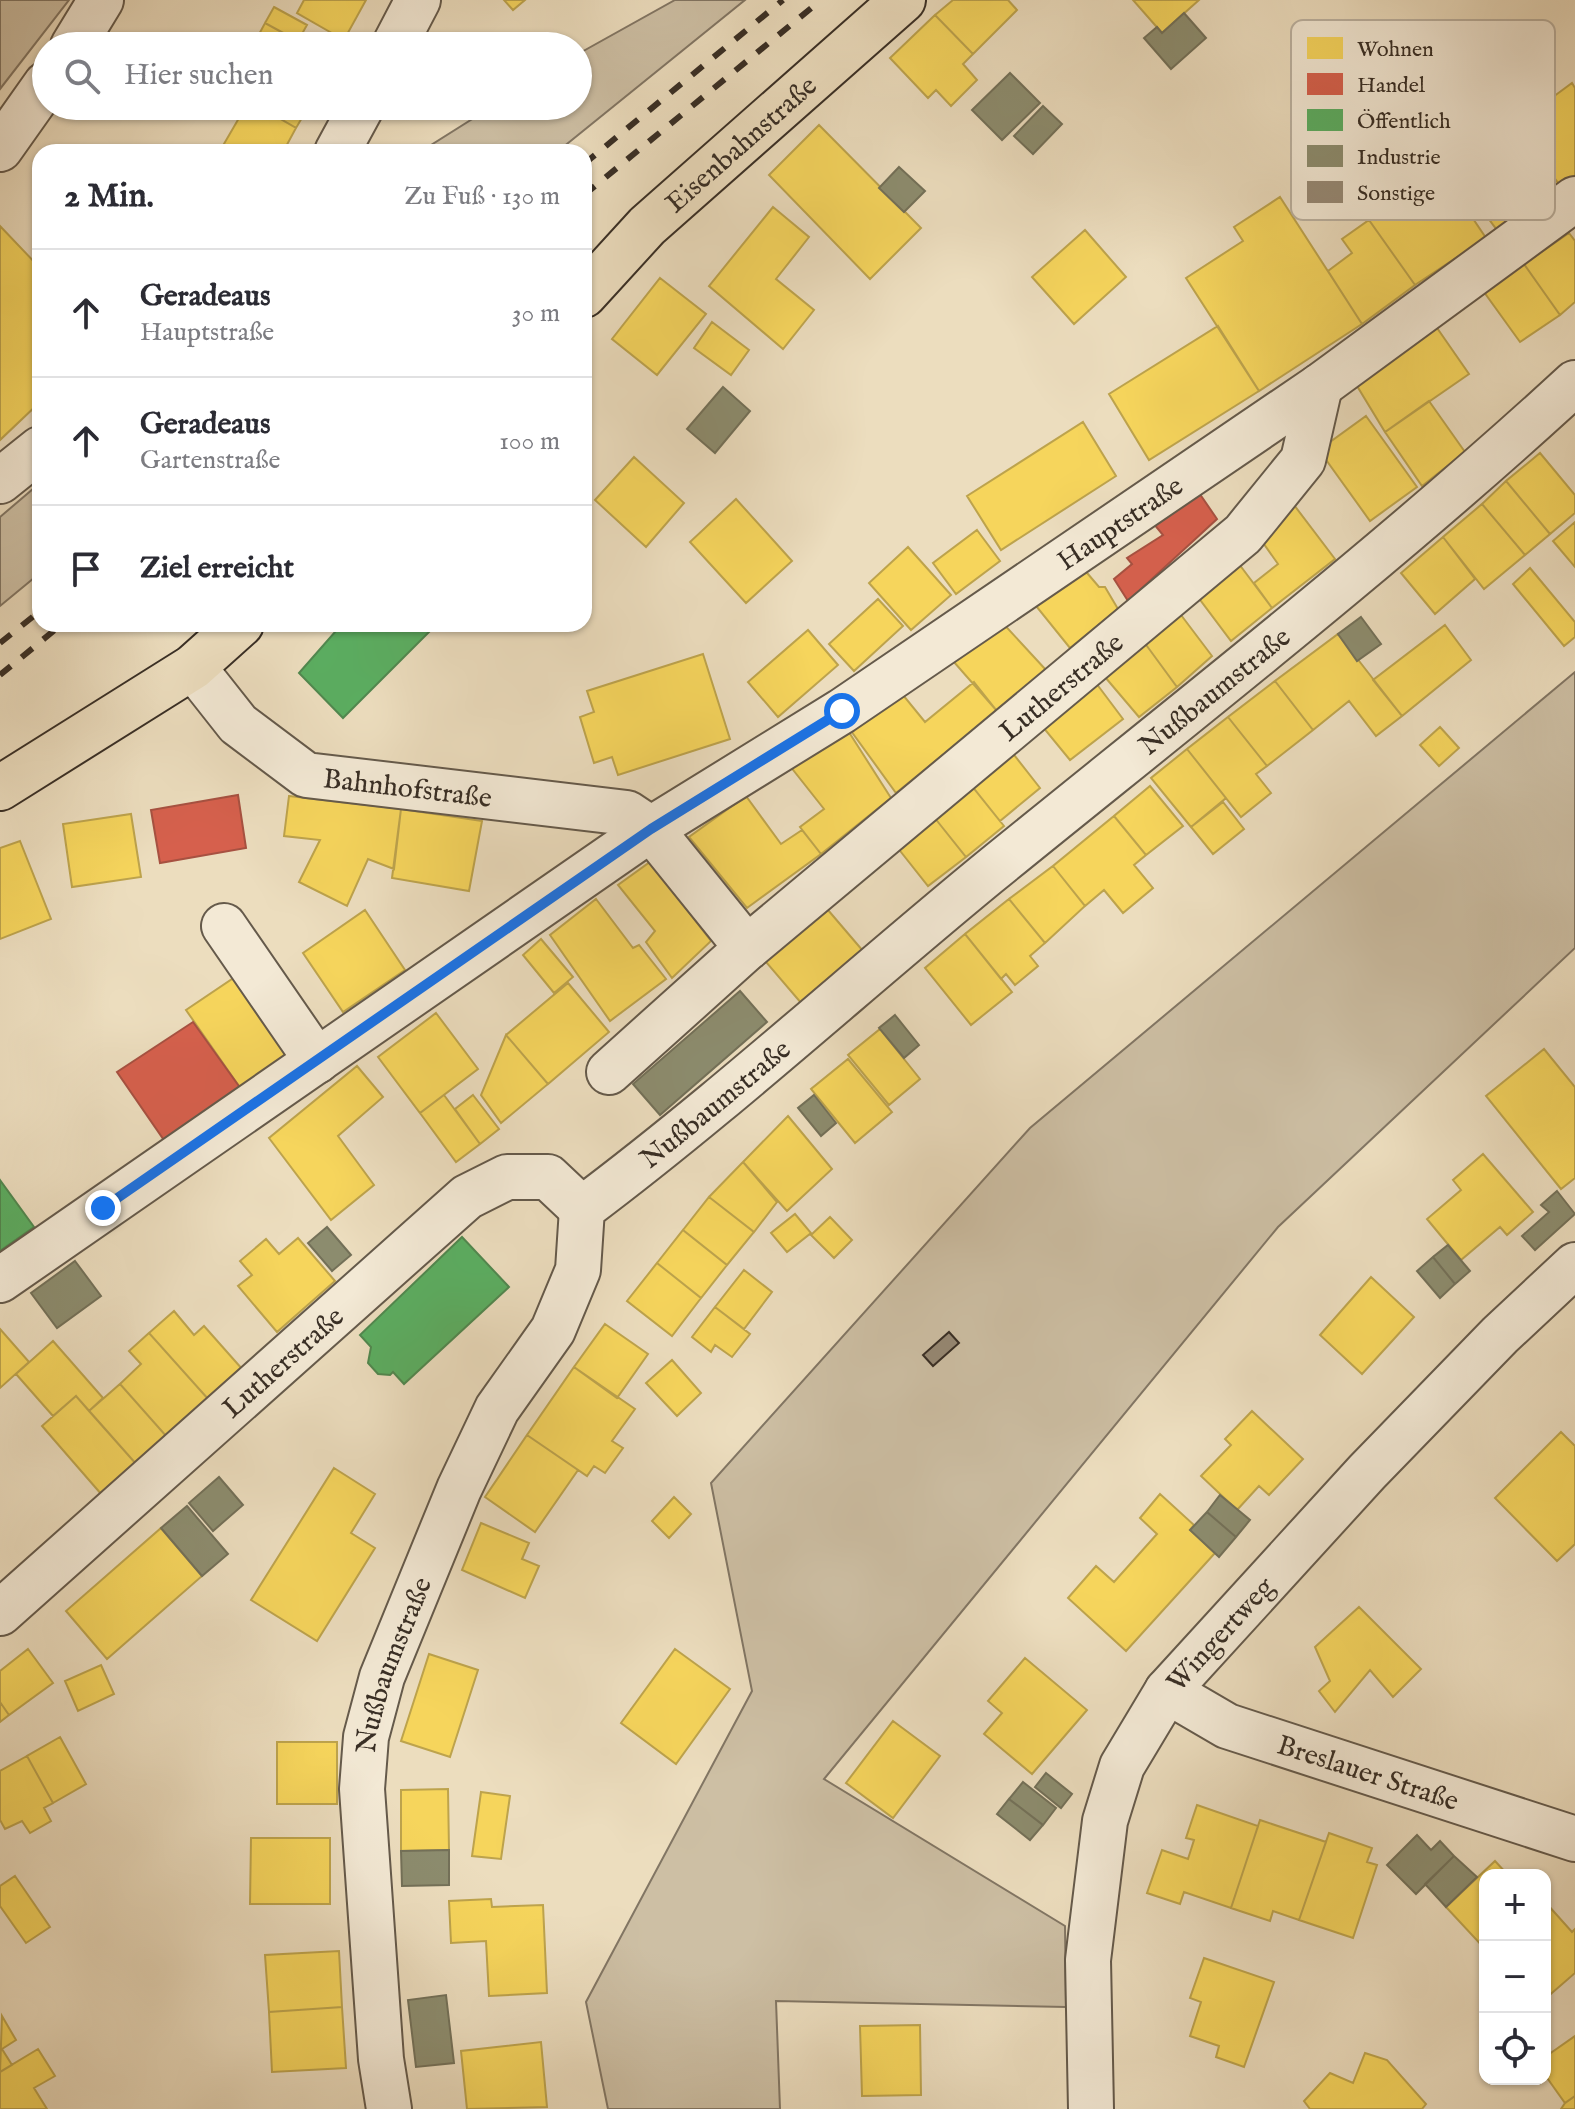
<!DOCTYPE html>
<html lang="de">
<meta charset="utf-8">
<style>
:root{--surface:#fff;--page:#f7f7f7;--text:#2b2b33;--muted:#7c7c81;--line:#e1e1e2}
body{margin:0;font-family:"IM FELL English",serif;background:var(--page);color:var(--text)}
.controls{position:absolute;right:24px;bottom:24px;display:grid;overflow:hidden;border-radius:16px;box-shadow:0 2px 6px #0004}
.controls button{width:72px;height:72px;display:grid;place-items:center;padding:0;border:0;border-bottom:2px solid var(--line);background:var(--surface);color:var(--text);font:40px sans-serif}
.stop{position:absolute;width:24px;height:24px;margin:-18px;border:6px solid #1a73e8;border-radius:50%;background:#fff}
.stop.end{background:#1a73e8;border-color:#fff;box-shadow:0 2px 8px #0008}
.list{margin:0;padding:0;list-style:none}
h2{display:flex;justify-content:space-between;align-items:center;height:104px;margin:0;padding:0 32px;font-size:34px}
h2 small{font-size:26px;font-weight:400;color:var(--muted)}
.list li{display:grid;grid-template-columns:52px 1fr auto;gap:24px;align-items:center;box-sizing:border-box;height:128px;padding:0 32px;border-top:2px solid var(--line)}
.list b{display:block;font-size:30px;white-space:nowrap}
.list p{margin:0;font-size:26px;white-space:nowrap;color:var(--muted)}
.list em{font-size:26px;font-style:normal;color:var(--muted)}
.icon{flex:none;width:44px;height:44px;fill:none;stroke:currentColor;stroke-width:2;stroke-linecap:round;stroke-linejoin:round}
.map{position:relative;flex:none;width:1575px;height:2109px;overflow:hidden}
.search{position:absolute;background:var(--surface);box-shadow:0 2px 6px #0004;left:32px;top:32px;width:560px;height:88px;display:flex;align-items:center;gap:20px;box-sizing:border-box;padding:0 28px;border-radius:44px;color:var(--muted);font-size:30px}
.panel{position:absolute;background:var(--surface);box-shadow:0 2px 6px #0004;left:32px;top:144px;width:560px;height:488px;border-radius:24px}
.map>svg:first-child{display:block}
</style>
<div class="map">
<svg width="1575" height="2109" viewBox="0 0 1575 2109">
<rect width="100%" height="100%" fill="#ecddbe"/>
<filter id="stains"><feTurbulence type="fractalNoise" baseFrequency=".0025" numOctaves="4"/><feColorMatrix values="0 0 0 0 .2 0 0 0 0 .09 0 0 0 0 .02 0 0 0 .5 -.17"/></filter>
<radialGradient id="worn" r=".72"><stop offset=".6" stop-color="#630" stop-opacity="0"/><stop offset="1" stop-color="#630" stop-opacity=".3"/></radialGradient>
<path fill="#cdbfa4" stroke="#827664" stroke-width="2" d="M 0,0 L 69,0 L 0,89 Z
M 675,0 L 745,0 L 557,152 L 420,152 L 493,106 L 578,106 L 578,54 Z
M 40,483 L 40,573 L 0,606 L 0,517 Z
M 1575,672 L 1575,948 L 1278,1227 L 824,1779 L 1065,1926 L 1066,2007 L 776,2001 L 780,2109 L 608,2109 L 586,2002 L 752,1691 L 711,1483 L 1030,1128 Z"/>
<path fill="#f6d55c" stroke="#bda34c" stroke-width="2" d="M 304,0 L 366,0 L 344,40 L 297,13 Z
M 504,0 L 525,0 L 513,10 Z
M 953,0 L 1008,0 L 1017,10 L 973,54 L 935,15 Z
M 1133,0 L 1199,0 L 1162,33 Z
M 274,7 L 307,25 L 298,41 L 265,23 Z
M 935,15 L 973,54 L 963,64 L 977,80 L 951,106 L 936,90 L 928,98 L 890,58 Z
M 265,23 L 298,41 L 296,46 L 272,46 L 257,38 Z
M 1572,83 L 1575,88 L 1575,178 L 1562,188 L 1515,125 Z
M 246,106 L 258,106 L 296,128 L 283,152 L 221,149 Z
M 258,106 L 309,106 L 296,128 Z
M 819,125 L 921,228 L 870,279 L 769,175 Z
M 1515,125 L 1562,188 L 1500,234 L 1453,171 Z
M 1426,149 L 1486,238 L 1415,285 L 1369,220 L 1409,193 L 1393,171 Z
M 1280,197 L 1362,324 L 1259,391 L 1186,278 L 1243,241 L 1234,227 Z
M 773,207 L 809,237 L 776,279 L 814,310 L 783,349 L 709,286 Z
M 1369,220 L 1415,285 L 1362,324 L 1328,271 L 1352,253 L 1342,239 Z
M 0,226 L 40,268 L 40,402 L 0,440 Z
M 1085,230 L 1126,277 L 1074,324 L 1032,277 Z
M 1569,233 L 1575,241 L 1575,302 L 1560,315 L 1524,264 Z
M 1524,264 L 1560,315 L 1520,342 L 1484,292 Z
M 660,278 L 706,314 L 657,375 L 612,339 Z
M 712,322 L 749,350 L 731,375 L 694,348 Z
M 1435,325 L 1469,374 L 1385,432 L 1354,381 Z
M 1218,326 L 1259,391 L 1149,460 L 1109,394 Z
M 1429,401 L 1465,452 L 1422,486 L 1385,432 Z
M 1366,416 L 1417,487 L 1370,521 L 1319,450 Z
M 1083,422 L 1116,476 L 1001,550 L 967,496 Z
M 1540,453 L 1575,495 L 1575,513 L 1550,534 L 1506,481 Z
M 634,457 L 684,503 L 646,547 L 595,500 Z
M 1506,481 L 1550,534 L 1525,555 L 1482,504 Z
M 736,499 L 792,561 L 746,603 L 690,542 Z
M 1291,501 L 1335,559 L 1272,608 L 1254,583 L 1278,564 L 1259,537 Z
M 1482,504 L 1525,555 L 1484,589 L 1443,537 Z
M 1575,522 L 1575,567 L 1553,541 Z
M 977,530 L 1000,561 L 956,594 L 933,563 Z
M 1443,537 L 1475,579 L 1435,614 L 1401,573 Z
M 908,547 L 951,595 L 911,630 L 869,583 Z
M 1236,560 L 1272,608 L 1231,641 L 1198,597 Z
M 1082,567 L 1099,587 L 1105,587 L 1118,609 L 1070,648 L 1032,601 Z
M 1530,568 L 1575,622 L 1575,637 L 1564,646 L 1513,584 Z
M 878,599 L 903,626 L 854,671 L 829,644 Z
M 1178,611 L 1212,656 L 1177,687 L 1144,642 Z
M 999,619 L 1046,670 L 997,711 L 946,653 Z
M 1445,625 L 1471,660 L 1402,716 L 1373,680 Z
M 808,630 L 838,665 L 778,717 L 748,682 Z
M 1338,634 L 1402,716 L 1376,736 L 1349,701 L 1313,730 L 1275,681 Z
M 1144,642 L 1177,687 L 1139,717 L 1105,677 Z
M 703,654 L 730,739 L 618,775 L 612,757 L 594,763 L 580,717 L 594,712 L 587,691 Z
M 1275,681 L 1313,730 L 1267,766 L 1228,717 Z
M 974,682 L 997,711 L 896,793 L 846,724 L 899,690 L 925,722 Z
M 1096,683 L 1123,719 L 1070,760 L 1042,726 Z
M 1228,717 L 1267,766 L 1256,774 L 1271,793 L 1241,817 L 1187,749 Z
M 845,726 L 891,798 L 821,854 L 800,827 L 824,809 L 790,766 Z
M 1440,727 L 1459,748 L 1439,766 L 1420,745 Z
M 1187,749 L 1226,798 L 1191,827 L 1151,778 Z
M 1011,751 L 1040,788 L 1000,821 L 972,786 Z
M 972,786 L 1004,826 L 966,857 L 934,817 Z
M 1150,786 L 1183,826 L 1146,855 L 1114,816 Z
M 289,796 L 401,809 L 394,869 L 368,859 L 347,906 L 299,882 L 320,840 L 284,836 Z
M 746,796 L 781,844 L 802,830 L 821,854 L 747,908 L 689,837 Z
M 1223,802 L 1244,829 L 1213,854 L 1191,827 Z
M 401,809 L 482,821 L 469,891 L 392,878 Z
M 131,814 L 141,877 L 72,887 L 63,824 Z
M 1114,816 L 1146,855 L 1134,865 L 1153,888 L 1123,913 L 1104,890 L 1085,906 L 1053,866 Z
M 934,817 L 966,857 L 928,886 L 897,847 Z
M 20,841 L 51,919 L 0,939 L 0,848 Z
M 650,862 L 711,941 L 672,978 L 646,942 L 655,931 L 618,885 Z
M 1053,866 L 1085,906 L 1045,943 L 1009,899 Z
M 596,899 L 633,948 L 639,945 L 666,979 L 610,1021 L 550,935 Z
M 1009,899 L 1045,943 L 1030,956 L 1038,966 L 1015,985 L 1006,974 L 1001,979 L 965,934 Z
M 822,903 L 863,951 L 802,1004 L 760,955 Z
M 365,910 L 405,970 L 343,1012 L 303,953 Z
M 965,934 L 1012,992 L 971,1025 L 925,968 Z
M 541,939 L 573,977 L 554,993 L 523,955 Z
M 244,971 L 298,1051 L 241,1089 L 186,1010 Z
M 568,983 L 609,1032 L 548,1084 L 506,1035 Z
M 436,1013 L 478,1069 L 420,1113 L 378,1057 Z
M 880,1029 L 920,1079 L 889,1105 L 848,1055 Z
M 506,1035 L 548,1084 L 501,1123 L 481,1095 Z
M 1544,1049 L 1575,1087 L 1575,1178 L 1561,1189 L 1486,1096 Z
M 848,1059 L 892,1112 L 855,1143 L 811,1089 Z
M 357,1066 L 383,1097 L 338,1136 L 374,1185 L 331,1220 L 269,1138 Z
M 444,1095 L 480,1144 L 456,1162 L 420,1113 Z
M 473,1095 L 499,1129 L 480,1144 L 455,1109 Z
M 788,1116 L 832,1169 L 787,1211 L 743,1162 Z
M 1483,1154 L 1533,1212 L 1507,1235 L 1500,1227 L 1461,1260 L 1427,1219 L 1461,1190 L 1453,1180 Z
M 743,1162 L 777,1202 L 754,1232 L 709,1197 Z
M 709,1197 L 754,1232 L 727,1265 L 683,1230 Z
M 795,1214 L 811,1233 L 787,1252 L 771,1233 Z
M 830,1217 L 852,1240 L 834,1258 L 811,1235 Z
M 683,1230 L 727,1265 L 701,1298 L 657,1263 Z
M 298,1238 L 335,1281 L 277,1332 L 238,1286 L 252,1275 L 240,1261 L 266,1239 L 279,1254 Z
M 657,1263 L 701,1298 L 672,1336 L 627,1301 Z
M 744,1270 L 772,1292 L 744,1329 L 715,1307 Z
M 1371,1277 L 1414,1317 L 1362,1374 L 1320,1335 Z
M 715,1307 L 750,1334 L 732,1357 L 715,1345 L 711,1352 L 692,1337 Z
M 174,1311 L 194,1335 L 204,1326 L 243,1370 L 209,1400 L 149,1333 Z
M 605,1324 L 648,1354 L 617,1398 L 574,1367 Z
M 0,1329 L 29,1362 L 0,1388 Z
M 149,1333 L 209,1400 L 167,1437 L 120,1384 L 141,1364 L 129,1351 Z
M 53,1341 L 103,1398 L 89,1411 L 76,1396 L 53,1416 L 16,1374 Z
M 672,1360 L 701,1393 L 677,1416 L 646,1383 Z
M 574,1367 L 635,1409 L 612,1441 L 623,1448 L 605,1473 L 594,1466 L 587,1476 L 527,1435 Z
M 120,1384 L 167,1437 L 137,1465 L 89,1411 Z
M 76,1396 L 137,1465 L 102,1495 L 42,1426 Z
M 1252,1411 L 1303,1459 L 1269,1495 L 1259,1486 L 1237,1510 L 1201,1476 L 1231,1445 L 1225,1439 Z
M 1561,1432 L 1575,1446 L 1575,1544 L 1557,1561 L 1495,1498 Z
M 527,1435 L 578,1470 L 535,1532 L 485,1497 Z
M 334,1468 L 375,1494 L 351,1533 L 375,1548 L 317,1641 L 251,1600 Z
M 1160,1494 L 1194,1525 L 1190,1530 L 1215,1553 L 1126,1651 L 1068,1598 L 1096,1566 L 1114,1582 L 1157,1534 L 1140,1518 Z
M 674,1497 L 691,1514 L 669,1538 L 652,1521 Z
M 481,1523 L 529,1543 L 522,1559 L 539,1566 L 525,1598 L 462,1570 Z
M 161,1528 L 202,1576 L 107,1659 L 66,1611 Z
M 1359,1607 L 1421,1669 L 1393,1697 L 1370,1670 L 1335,1712 L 1319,1691 L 1330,1681 L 1315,1647 Z
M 28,1649 L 53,1683 L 9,1715 L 0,1702 L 0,1671 Z
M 675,1649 L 730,1689 L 676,1764 L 621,1723 Z
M 429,1654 L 478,1670 L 450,1757 L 401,1741 Z
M 1025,1658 L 1087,1710 L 1032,1774 L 984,1734 L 1002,1713 L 988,1701 Z
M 101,1665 L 114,1694 L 78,1711 L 65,1681 Z
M 0,1702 L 9,1715 L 0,1722 Z
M 893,1721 L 940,1756 L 893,1818 L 846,1783 Z
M 60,1737 L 86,1784 L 53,1803 L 27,1756 Z
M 277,1742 L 337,1742 L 337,1804 L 277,1804 Z
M 27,1756 L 53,1803 L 44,1808 L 51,1821 L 30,1833 L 22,1821 L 5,1829 L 0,1820 L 0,1771 Z
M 448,1789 L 449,1850 L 401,1851 L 401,1790 Z
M 481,1792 L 510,1796 L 501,1859 L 472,1856 Z
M 1197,1805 L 1258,1826 L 1231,1908 L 1184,1892 L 1180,1904 L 1147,1893 L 1162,1850 L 1188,1859 L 1194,1840 L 1186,1838 Z
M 1260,1820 L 1326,1842 L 1299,1920 L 1273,1911 L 1270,1921 L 1231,1908 Z
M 1329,1833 L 1372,1848 L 1367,1862 L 1377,1865 L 1353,1938 L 1299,1920 Z
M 251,1838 L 330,1838 L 330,1904 L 250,1904 Z
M 1495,1861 L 1508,1875 L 1485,1875 L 1485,1949 L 1446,1907 Z
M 15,1876 L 50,1927 L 26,1943 L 0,1906 L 0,1886 Z
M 491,1899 L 492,1907 L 543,1905 L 547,1993 L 489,1996 L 486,1941 L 451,1943 L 449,1901 Z
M 1547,1904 L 1572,1932 L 1575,1929 L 1575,1973 L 1545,1999 Z
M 339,1951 L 342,2007 L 269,2012 L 265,1955 Z
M 1204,1958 L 1274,1982 L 1244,2067 L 1216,2057 L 1219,2046 L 1190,2036 L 1201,2002 L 1190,1998 Z
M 342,2007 L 346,2068 L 272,2072 L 269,2012 Z
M 2,2016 L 16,2040 L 2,2049 L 12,2065 L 0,2072 Z
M 920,2025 L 921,2095 L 862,2096 L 860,2026 Z
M 1575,2036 L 1575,2096 L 1565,2103 L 1545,2075 L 1545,2057 Z
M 541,2042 L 547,2107 L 467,2109 L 461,2051 Z
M 38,2049 L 55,2076 L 34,2088 L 47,2109 L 0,2109 L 0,2072 Z
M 1365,2053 L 1387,2060 L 1426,2104 L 1422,2109 L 1310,2109 L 1304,2101 L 1330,2073 L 1353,2083 Z
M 1575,2096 L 1575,2109 L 1561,2109 L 1565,2103 Z"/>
<path fill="#d6604d" stroke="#a75141" stroke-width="2" d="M 1195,487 L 1217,519 L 1128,601 L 1114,579 L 1132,564 L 1127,558 L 1163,535 L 1149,518 Z
M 238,795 L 246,848 L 160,863 L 151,810 Z
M 193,1022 L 241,1089 L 166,1143 L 117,1072 Z"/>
<path fill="#5aae61" stroke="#50884f" stroke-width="2" d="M 342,624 L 437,624 L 343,718 L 299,673 Z
M 0,1180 L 34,1227 L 0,1251 Z
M 462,1237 L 509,1287 L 404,1384 L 393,1372 L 390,1375 L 378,1374 L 368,1363 L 371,1347 L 360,1335 Z"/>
<path fill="#8c8c6e" stroke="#737058" stroke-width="2" d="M 1184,13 L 1206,38 L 1171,69 L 1144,38 L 1157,27 L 1162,33 Z
M 1010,73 L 1040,103 L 1002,140 L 972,110 Z
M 1043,106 L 1062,124 L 1033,154 L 1014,136 Z
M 899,167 L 925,191 L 904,212 L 879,188 Z
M 723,387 L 750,411 L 715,453 L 687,429 Z
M 1361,617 L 1381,644 L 1357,661 L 1338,634 Z
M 740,991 L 767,1022 L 660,1115 L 633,1084 Z
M 895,1015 L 919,1045 L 904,1058 L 879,1028 Z
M 814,1095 L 836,1123 L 821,1136 L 798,1108 Z
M 1557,1191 L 1575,1214 L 1535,1250 L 1522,1236 L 1549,1212 L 1541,1205 Z
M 327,1227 L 351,1255 L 332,1271 L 308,1243 Z
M 1448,1245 L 1470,1271 L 1455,1284 L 1433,1257 Z
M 1433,1257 L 1455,1284 L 1440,1298 L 1417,1271 Z
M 75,1261 L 101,1296 L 57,1328 L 31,1293 Z
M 219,1477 L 243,1505 L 213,1531 L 189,1503 Z
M 1220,1495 L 1250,1520 L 1236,1537 L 1207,1512 Z
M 187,1506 L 228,1554 L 202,1576 L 161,1528 Z
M 1207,1512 L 1236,1537 L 1219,1557 L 1190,1530 Z
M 1046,1773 L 1072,1794 L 1061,1808 L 1035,1787 Z
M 1023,1782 L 1056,1808 L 1043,1825 L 1009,1799 Z
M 1009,1799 L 1043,1825 L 1030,1840 L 997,1814 Z
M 1417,1835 L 1431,1850 L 1440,1841 L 1454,1856 L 1416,1894 L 1387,1865 Z
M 449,1850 L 449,1885 L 402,1886 L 401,1851 Z
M 1454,1856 L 1477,1877 L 1446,1907 L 1425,1884 Z
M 446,1995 L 454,2063 L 416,2067 L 408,2000 Z"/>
<path fill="#968975" stroke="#382e25" stroke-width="2" d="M 949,1332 L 959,1343 L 933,1366 L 923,1355 Z"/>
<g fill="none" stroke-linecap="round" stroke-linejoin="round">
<defs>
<g id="minor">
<path d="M 73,46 L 101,0"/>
<path d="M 394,46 L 418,0"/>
<path d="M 0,149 L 46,84"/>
<path d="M 337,152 L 362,106"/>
<path d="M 0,481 L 40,449"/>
<path id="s1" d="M 193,667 L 238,724 L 306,775 L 627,813 L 651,829 L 747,948"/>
<path d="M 224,926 L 317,1061"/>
<path id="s2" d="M 609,1072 L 747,948 L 1243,534 L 1303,460 L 1320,386"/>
<path id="s3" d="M 0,1280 L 651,829 L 842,711 L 1320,386 L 1575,199"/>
<path id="s4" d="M 0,1613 L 467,1197 L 507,1177 L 548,1177 L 582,1209"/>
<path id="s5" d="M 1167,1691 L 1227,1726 L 1575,1839"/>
<path id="s6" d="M 389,2109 L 381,2059 L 362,1789 L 366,1737 L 382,1677 L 459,1489 L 497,1409 L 553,1330 L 578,1270 L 582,1209 C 722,1104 852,985 987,874 C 1185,713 1387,556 1575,383"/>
<path id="s7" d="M 1091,2109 L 1088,1960 L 1105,1821 L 1122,1766 L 1167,1691 L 1367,1472 L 1500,1335 L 1575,1265"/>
</g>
<g id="major">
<path id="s8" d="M 584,295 L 647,226 L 903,0"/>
<path d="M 0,788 L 193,667 L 241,624"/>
</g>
</defs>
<use href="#minor" stroke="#655a4b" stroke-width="48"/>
<use href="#major" stroke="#382e25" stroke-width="48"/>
<use href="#minor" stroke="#f3e9d5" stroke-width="44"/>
<use href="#major" stroke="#ecddbe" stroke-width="44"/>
<path stroke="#382e25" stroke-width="6" stroke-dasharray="14 14" stroke-linecap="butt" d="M 584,164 L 783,0
M 584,195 L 821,0
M 0,643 L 40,611
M 0,675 L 62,624"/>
</g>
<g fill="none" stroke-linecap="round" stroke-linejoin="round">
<path stroke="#1a73e8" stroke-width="10" d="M 103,1208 L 651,829 L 842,711"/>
</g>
<g text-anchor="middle" stroke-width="8" stroke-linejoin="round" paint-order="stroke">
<g font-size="28" fill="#382e25" stroke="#f3e9d5">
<text dy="10" stroke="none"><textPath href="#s8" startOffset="218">Eisenbahnstraße</textPath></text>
<text dy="10" stroke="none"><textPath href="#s3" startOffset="1352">Hauptstraße</textPath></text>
<text dy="10" stroke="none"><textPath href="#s2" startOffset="594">Lutherstraße</textPath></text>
<text dy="10" stroke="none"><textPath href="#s6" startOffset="1768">Nußbaumstraße</textPath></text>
<text dy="10" stroke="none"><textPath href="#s1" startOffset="260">Bahnhofstraße</textPath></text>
<text dy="10" stroke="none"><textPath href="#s6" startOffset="1120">Nußbaumstraße</textPath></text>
<text dy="10" stroke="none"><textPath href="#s4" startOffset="378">Lutherstraße</textPath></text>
<text dy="10" stroke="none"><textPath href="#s7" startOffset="512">Wingertweg</textPath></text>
<text dy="10" stroke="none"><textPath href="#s6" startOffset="450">Nußbaumstraße</textPath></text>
<text dy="10" stroke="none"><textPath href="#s5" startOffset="218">Breslauer Straße</textPath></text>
</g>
</g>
<rect x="1291" y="20" width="264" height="200" rx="12" fill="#f3e9d5" stroke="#bbb1a0" stroke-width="2"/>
<rect x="1307" y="37" width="36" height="22" fill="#f6d55c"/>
<rect x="1307" y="73" width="36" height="22" fill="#d6604d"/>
<rect x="1307" y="109" width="36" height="22" fill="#5aae61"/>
<rect x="1307" y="145" width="36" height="22" fill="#8c8c6e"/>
<rect x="1307" y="181" width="36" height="22" fill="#968975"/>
<g font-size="22" fill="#382e25">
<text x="1357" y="56">Wohnen</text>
<text x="1357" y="92">Handel</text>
<text x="1357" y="128">Öffentlich</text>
<text x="1357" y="164">Industrie</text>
<text x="1357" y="200">Sonstige</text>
</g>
<rect width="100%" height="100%" filter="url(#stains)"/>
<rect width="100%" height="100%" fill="url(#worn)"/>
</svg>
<div class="controls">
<button>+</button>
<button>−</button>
<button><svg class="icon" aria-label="locate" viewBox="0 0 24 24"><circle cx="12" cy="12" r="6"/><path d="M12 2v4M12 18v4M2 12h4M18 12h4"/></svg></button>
</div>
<div class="stop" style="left:842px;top:711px"></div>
<div class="stop end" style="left:103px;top:1208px"></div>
<div class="search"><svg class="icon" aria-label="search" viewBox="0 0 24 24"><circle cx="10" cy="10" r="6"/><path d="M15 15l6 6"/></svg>Hier suchen</div>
<section class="panel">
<h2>2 Min.<small>Zu Fuß · 130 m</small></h2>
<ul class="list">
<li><svg class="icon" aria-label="ahead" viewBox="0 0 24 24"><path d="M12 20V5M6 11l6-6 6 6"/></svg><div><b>Geradeaus</b><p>Hauptstraße</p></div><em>30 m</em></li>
<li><svg class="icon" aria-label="ahead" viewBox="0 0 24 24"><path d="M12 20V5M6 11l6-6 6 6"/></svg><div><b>Geradeaus</b><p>Gartenstraße</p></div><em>100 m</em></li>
<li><svg class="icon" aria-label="arrive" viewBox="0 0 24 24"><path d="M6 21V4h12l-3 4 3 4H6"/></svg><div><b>Ziel erreicht</b></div></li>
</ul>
</section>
</div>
